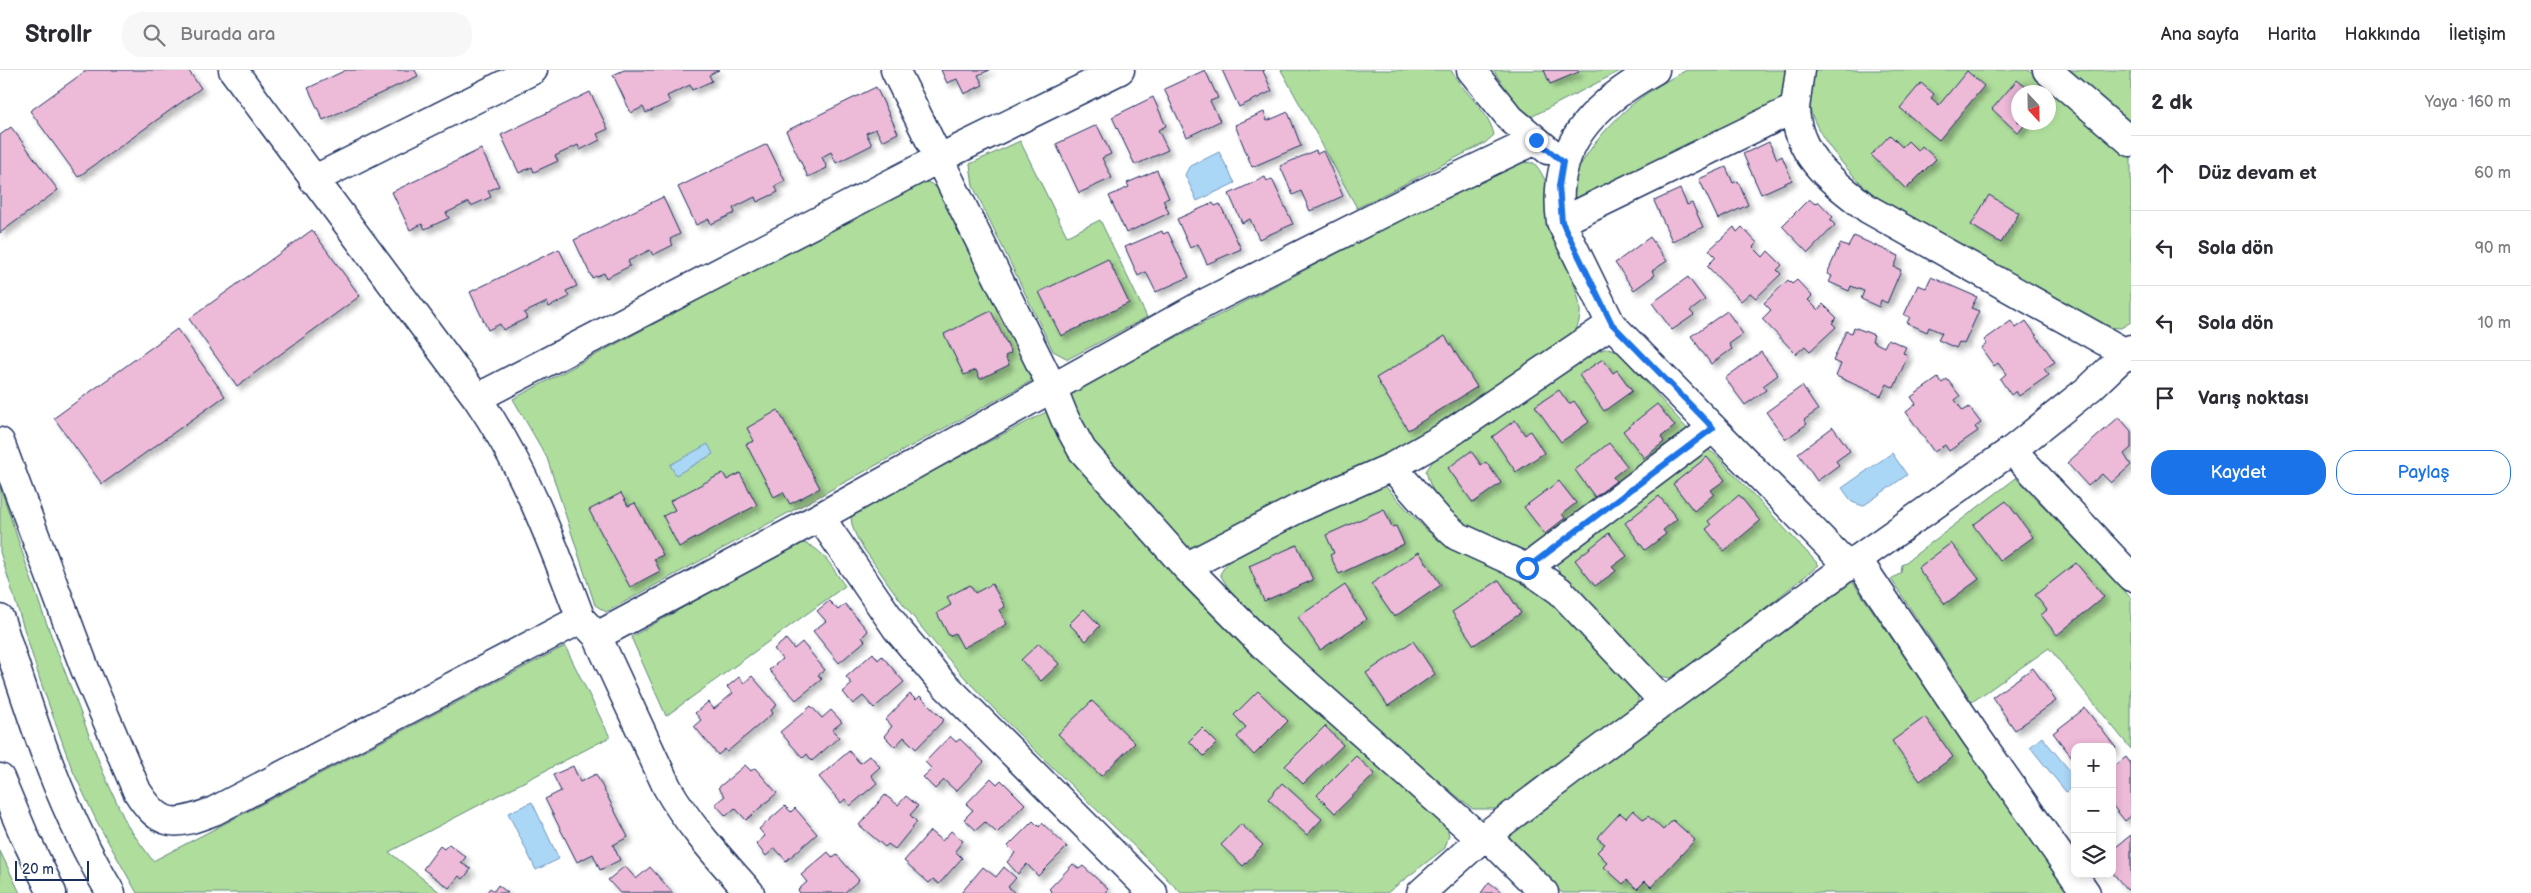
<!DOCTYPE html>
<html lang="tr">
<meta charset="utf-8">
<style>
:root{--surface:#fff;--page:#f7f7f7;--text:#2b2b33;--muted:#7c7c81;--line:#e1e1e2;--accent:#1a73e8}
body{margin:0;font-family:"Balsamiq Sans",sans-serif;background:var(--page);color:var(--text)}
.controls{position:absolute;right:15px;bottom:15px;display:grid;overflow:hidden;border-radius:10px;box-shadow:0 2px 8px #0003}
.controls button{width:45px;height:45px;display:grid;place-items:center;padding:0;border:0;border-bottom:1px solid var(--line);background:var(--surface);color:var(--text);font:25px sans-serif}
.compass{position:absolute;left:2011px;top:15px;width:45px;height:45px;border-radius:50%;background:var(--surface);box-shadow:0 2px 8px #0003;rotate:158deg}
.scale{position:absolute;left:15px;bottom:12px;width:74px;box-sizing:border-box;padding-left:5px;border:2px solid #1b2f5e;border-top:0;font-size:14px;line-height:18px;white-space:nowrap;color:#1b2f5e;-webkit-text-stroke:4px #fff;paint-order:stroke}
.stop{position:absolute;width:15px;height:15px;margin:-11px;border:4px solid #1a73e8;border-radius:50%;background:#fff}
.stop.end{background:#1a73e8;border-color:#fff;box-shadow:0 1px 5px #0008}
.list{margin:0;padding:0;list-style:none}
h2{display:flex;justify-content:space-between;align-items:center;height:65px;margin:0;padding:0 20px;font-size:21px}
h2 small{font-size:16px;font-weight:400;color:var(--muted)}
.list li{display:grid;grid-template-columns:32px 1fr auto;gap:15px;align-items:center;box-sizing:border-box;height:75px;padding:0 20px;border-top:1px solid var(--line)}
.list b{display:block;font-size:19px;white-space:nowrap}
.list em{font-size:16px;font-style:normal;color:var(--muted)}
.actions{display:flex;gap:10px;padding:15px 20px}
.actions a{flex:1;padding:11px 0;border:1px solid var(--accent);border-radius:20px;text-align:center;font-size:18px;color:var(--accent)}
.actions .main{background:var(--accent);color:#fff}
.icon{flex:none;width:28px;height:28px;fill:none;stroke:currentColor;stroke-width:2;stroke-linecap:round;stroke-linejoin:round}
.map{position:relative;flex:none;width:2131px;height:823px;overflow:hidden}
header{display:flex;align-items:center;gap:30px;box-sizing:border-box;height:70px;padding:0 25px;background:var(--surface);border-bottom:1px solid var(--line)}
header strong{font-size:24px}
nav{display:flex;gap:28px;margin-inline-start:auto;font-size:18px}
.search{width:350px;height:45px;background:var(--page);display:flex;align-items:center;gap:12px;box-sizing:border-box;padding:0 18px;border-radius:20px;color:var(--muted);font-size:19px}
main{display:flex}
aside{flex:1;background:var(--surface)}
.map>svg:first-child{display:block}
</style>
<header>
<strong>Strollr</strong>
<div class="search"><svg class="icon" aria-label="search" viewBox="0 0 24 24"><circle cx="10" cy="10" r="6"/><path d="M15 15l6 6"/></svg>Burada ara</div>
<nav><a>Ana sayfa</a><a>Harita</a><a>Hakkında</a><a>İletişim</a></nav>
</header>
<main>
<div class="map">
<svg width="2131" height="823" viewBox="0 0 2131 823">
<defs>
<filter id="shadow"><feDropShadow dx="4.5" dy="4.5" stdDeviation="2.5" flood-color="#0004"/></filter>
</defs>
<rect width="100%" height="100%" fill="#fff"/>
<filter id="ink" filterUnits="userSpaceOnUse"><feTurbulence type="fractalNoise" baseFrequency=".02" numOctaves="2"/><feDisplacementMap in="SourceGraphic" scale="10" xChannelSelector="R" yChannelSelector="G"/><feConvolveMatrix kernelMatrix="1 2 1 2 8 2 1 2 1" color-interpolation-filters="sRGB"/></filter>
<g filter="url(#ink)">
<path fill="#aedd9c" stroke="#64867d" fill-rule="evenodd" d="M 1281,0 L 1451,0 C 1463,23 1489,40 1494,65 L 1485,73 L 1357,138 Z
M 1493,0 L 1622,0 L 1527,49 Z
M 1687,0 L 1793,0 L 1781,33 L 1576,131 C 1562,102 1612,51 1634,33 C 1650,20 1669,9 1687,0 Z
M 1813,0 L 2029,0 L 2131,88 L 2131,252 L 2121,258 L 2105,257 L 1881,131 C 1854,109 1813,66 1808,30 C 1806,21 1811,9 1813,0 ZM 2018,22 L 2048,22 L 2048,52 L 2018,52 Z
M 2068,0 L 2131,0 L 2131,54 Z
M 1020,71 L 1067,166 L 1100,150 L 1147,247 L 1068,289 L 1053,281 L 973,116 L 970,94 Z
M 1521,92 L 1534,93 C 1553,115 1547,129 1552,154 C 1557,181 1573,204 1579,231 C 1582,244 1579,255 1573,267 L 1371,400 L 1195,477 L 1176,477 L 1081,360 L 1068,324 L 1410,145 Z
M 928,112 L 939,119 L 1030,300 L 1031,311 L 606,542 L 595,535 L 547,388 L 513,329 L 914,115 Z
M 1608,278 L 1618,281 L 1690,362 L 1530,487 C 1489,468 1436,450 1426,401 L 1433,391 L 1595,282 Z
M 1046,342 L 1082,400 L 1133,459 L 1264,590 L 1446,755 L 1449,765 L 1445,778 L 1387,823 L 1181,823 C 1078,717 959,620 876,496 C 865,480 852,466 851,447 L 882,427 Z
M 1706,378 L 1716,385 L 1819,495 L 1684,603 C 1668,611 1662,608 1647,597 L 1569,520 L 1555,492 Z
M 2016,408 L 2131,528 L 2131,679 L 2049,578 L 1972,632 L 1891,509 L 1901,503 L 1902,495 Z
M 1375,415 L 1385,416 C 1406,437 1428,467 1455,481 C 1482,494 1509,499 1535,517 C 1571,542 1607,587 1638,619 L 1638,635 L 1496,739 L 1473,739 C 1421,698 1371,656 1321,612 C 1284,580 1244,548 1220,504 L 1231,487 Z
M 0,416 L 42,541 L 103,702 L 127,755 L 153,791 L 565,576 L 610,667 L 389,782 L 441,823 L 137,823 L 97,752 L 72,699 L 41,613 L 0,482 Z
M 799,472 C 823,476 831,497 845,516 L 666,646 L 631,567 Z
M 1852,511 L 2069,823 L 1562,823 L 1506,766 Z
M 0,781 L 20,823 L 0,823 Z"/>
<path fill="#abd7f7" stroke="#7194ba" d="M 1219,82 L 1235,113 L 1197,131 L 1185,105 L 1189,97 Z
M 708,374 L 713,384 L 676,405 L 670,395 Z
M 1892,383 L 1907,405 L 1863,436 L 1852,432 L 1842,418 Z
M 2042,667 L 2075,707 L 2075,715 L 2066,722 L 2030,677 Z
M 532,732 L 559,789 L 536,800 L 508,743 Z"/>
<path fill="#edbad8" stroke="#1b2f5e" filter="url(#shadow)" d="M 87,0 L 188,0 L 201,18 L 78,107 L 30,41 Z
M 346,0 L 415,0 L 418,6 L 323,50 L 308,18 Z
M 624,0 L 719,0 L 709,5 L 712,11 L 692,20 L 690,15 L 667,26 L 670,32 L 646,43 L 643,37 L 631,43 L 613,5 Z
M 941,0 L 990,0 L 978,5 L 983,15 L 964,24 L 957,9 L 947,13 Z
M 1205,0 L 1218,28 L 1210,31 L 1220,51 L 1187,67 L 1164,19 Z
M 1222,0 L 1265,0 L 1263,1 L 1272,21 L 1239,37 Z
M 1544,0 L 1578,0 L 1579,2 L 1550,14 Z
M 1967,1 L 1984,16 L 1939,70 L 1900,38 L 1921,13 L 1934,24 L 1931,28 L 1939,35 Z
M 2017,10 L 2032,22 L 2018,22 L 2018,52 L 2027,52 L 2018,63 L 1992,39 Z
M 876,17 L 898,63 L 882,71 L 876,59 L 866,63 L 872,75 L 836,93 L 831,82 L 822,87 L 827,98 L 808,107 L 786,61 Z
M 590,22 L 608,59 L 597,64 L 600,70 L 580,80 L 578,75 L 555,86 L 558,91 L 534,102 L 532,97 L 519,103 L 501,65 Z
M 1153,27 L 1166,56 L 1158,60 L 1168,80 L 1135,95 L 1112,47 Z
M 1264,42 L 1267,51 L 1288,42 L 1301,76 L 1252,97 L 1235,55 Z
M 1097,55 L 1111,84 L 1102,88 L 1112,108 L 1079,123 L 1056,74 Z
M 11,57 L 58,120 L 0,163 L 0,65 Z
M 1890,65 L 1902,77 L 1908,71 L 1918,81 L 1922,76 L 1936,89 L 1906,119 L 1871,85 Z
M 1769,72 L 1777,89 L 1782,86 L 1792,110 L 1761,124 L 1743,84 Z
M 767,74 L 785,111 L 775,116 L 778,122 L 757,132 L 755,127 L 733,138 L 735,143 L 711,154 L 709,149 L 696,155 L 678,117 Z
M 481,79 L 499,116 L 488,121 L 491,127 L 471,136 L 469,132 L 446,143 L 449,148 L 425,159 L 422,154 L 410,160 L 392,122 Z
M 1316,80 L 1317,84 L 1323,81 L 1343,126 L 1310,141 L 1301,121 L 1293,125 L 1280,96 Z
M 1726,97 L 1733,113 L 1738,111 L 1748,135 L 1718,149 L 1699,109 Z
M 1157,100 L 1169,128 L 1163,130 L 1169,143 L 1126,163 L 1109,126 L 1129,117 L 1127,113 Z
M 1265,107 L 1267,111 L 1272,109 L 1293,154 L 1259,169 L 1250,149 L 1242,153 L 1229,124 Z
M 1680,119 L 1687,135 L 1692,133 L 1703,157 L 1672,171 L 1654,131 Z
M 1989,125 L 2019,143 L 2001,173 L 1971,155 Z
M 663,127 L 680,164 L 670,169 L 673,175 L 653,185 L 650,180 L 628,191 L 630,196 L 606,208 L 604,203 L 592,208 L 574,170 Z
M 1809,129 L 1815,134 L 1818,131 L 1833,147 L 1830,150 L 1835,155 L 1808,183 L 1782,156 Z
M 1213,133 L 1215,136 L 1220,134 L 1241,179 L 1207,194 L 1198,174 L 1190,178 L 1177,149 Z
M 1734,157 L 1737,162 L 1742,157 L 1757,173 L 1753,177 L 1763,187 L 1768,181 L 1782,195 L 1777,200 L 1781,204 L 1756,228 L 1750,223 L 1741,231 L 1707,196 L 1716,187 L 1709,180 Z
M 312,160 L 360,226 L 237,316 L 189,249 Z
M 1162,161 L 1163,164 L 1168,162 L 1189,207 L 1156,222 L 1146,202 L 1138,206 L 1125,177 Z
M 1854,166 L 1899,186 L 1894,197 L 1901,200 L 1887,233 L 1881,230 L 1879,237 L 1861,229 L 1864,221 L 1851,216 L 1849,221 L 1829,212 L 1832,206 L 1827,204 L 1840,174 L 1848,177 Z
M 1650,167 L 1667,191 L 1652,201 L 1655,205 L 1634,220 L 1615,193 Z
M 559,179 L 577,216 L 566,221 L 569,227 L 549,237 L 547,232 L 524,243 L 527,248 L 503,260 L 500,254 L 488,260 L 470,222 Z
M 1108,189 L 1129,233 L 1061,266 L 1039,222 Z
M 1688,207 L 1705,230 L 1690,241 L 1694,245 L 1672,260 L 1652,233 Z
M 1931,207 L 1977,227 L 1971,238 L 1979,241 L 1964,274 L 1959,272 L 1956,278 L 1938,270 L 1942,263 L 1929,257 L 1927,262 L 1907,253 L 1910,247 L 1904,245 L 1918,215 L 1926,218 Z
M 1788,210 L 1792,214 L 1797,210 L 1812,226 L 1808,230 L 1818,240 L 1823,234 L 1837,248 L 1832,253 L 1836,257 L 1810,281 L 1805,276 L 1796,284 L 1762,249 L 1771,240 L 1764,233 Z
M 991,241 L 1011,283 L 1005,286 L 1009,295 L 980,309 L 976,300 L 964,305 L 944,264 Z
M 1727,241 L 1743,264 L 1729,274 L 1732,279 L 1711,294 L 1691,266 Z
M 2011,251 L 2016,258 L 2026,251 L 2055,292 L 2044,299 L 2049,305 L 2019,326 L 2016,321 L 2011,325 L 2000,309 L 2006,304 L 1998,293 L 1994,296 L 1981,278 L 1987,274 L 1984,270 Z
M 1854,257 L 1874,265 L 1872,271 L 1884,277 L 1888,269 L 1906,277 L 1903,283 L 1908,285 L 1894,318 L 1887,314 L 1881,326 L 1836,306 L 1841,294 L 1833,291 L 1846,261 L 1852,263 Z
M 177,259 L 225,326 L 102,414 L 54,348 Z
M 1445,266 L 1477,317 L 1408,360 L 1376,308 Z
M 1761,282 L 1778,305 L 1763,316 L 1766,320 L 1745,335 L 1725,308 Z
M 1603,289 L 1613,303 L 1617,300 L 1632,321 L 1604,341 L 1579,305 Z
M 1938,308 L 1942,313 L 1947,309 L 1960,326 L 1955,330 L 1963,341 L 1969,337 L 1981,353 L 1975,357 L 1978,361 L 1949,381 L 1945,375 L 1934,382 L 1906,342 L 1916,334 L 1911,327 Z
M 1802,316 L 1818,340 L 1804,350 L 1807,354 L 1786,369 L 1766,342 Z
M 1559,320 L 1569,334 L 1574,331 L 1589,352 L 1561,372 L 1535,336 Z
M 1657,334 L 1675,356 L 1661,367 L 1664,372 L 1644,388 L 1623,361 Z
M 778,340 L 820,418 L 790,434 L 783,422 L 774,427 L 746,374 L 754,371 L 747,358 Z
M 2119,347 L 2131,361 L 2131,378 L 2124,384 L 2131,395 L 2111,413 L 2102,404 L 2088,416 L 2067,393 Z
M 1515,350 L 1525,365 L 1530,361 L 1544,383 L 1516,402 L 1492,367 Z
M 1833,357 L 1850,381 L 1836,391 L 1839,395 L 1817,411 L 1798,383 Z
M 1609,373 L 1627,396 L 1613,407 L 1616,411 L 1595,427 L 1575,400 Z
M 1471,381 L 1481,395 L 1486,392 L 1501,413 L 1473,433 L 1448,398 Z
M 1707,387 L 1725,410 L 1711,420 L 1714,424 L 1694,441 L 1673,414 Z
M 723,403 L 727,410 L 740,403 L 757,435 L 679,477 L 663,446 L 675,440 L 670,431 Z
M 1559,411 L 1576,433 L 1562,444 L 1565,448 L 1545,464 L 1524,437 Z
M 621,423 L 628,436 L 635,433 L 663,485 L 654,489 L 660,501 L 630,517 L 589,440 Z
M 1739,425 L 1760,451 L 1724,481 L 1706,459 L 1711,455 L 1708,451 Z
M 1659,426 L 1677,449 L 1663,460 L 1666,464 L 1645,480 L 1625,453 Z
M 2006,431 L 2033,467 L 2000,491 L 1973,455 Z
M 1384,439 L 1392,457 L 1396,456 L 1404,474 L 1339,504 L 1330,485 L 1334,483 L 1326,465 Z
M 1609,463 L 1627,486 L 1612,497 L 1616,501 L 1595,516 L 1575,490 Z
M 1951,473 L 1979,509 L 1945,534 L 1918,498 Z
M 1297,475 L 1313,510 L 1264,531 L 1249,496 Z
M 1419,482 L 1441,515 L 1394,547 L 1371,514 Z
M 2076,493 L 2104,527 L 2057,565 L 2041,545 L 2047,540 L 2035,525 Z
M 1499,510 L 1521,543 L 1474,575 L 1452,542 Z
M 992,514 L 1005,537 L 999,540 L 1007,554 L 963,578 L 955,563 L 949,566 L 937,543 L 951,535 L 947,527 L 970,515 L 975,523 Z
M 1345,515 L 1367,549 L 1320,580 L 1298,547 Z
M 829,531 L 838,540 L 845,534 L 868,561 L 862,567 L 865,571 L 839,593 L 813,561 L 826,551 L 817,541 Z
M 1084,539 L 1100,556 L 1086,571 L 1069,554 Z
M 786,569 L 794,579 L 802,572 L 825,600 L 818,605 L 822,609 L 796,630 L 769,600 L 782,589 L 774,579 Z
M 1413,571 L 1435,604 L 1388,636 L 1366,603 Z
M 1039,573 L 1059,594 L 1041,611 L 1021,590 Z
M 873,583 L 878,590 L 882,586 L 904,612 L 874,638 L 863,626 L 853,634 L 843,622 L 852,614 L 846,607 Z
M 2033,598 L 2056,631 L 2015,660 L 1992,627 Z
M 752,606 L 777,635 L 771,640 L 773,643 L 727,682 L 725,679 L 718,685 L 694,656 L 701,650 L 695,643 L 708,632 L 714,639 L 733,623 L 727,617 L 739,607 L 744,613 Z
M 1258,621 L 1288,651 L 1254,685 L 1237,667 L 1246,657 L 1234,645 Z
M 910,624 L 916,630 L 920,626 L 944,650 L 916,679 L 904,667 L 895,677 L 884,666 L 892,656 L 885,650 Z
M 1092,631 L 1135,673 L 1101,706 L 1058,664 Z
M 811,636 L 822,648 L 831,640 L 842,652 L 832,660 L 839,667 L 812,691 L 807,684 L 803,688 L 780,662 Z
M 2085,638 L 2116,678 L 2112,680 L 2112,677 L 2075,677 L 2075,691 L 2053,663 Z
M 1925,647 L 1953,687 L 1920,711 L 1892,671 Z
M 1325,656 L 1343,675 L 1303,714 L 1285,696 Z
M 1202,658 L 1217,673 L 1204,686 L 1189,671 Z
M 950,666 L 956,672 L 960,669 L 984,692 L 956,721 L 944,710 L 935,719 L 923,707 L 932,699 L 925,692 Z
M 849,681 L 860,693 L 870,685 L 880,697 L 871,705 L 877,713 L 850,736 L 845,729 L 841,733 L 819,707 Z
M 1356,686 L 1375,704 L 1335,743 L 1317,725 Z
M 2126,687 L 2131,694 L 2131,746 L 2125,751 L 2112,735 L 2112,698 Z
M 745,695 L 751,701 L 755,698 L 777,723 L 746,750 L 735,738 L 726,746 L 715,734 L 725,726 L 718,718 Z
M 573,696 L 580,712 L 596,704 L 628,767 L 613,775 L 620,790 L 600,800 L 593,784 L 577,792 L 545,729 L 561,721 L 553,705 Z
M 991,708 L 997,714 L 1001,710 L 1025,734 L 997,763 L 985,752 L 976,760 L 964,749 L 973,740 L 966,734 Z
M 1282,713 L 1322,749 L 1307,765 L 1268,729 Z
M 885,725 L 898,735 L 906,726 L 918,736 L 910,745 L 917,752 L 895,779 L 888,774 L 885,777 L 859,755 Z
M 785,736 L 791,742 L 795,738 L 817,764 L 786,791 L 775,778 L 766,786 L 756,774 L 765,766 L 759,759 Z
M 1633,740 L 1644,750 L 1648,746 L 1663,760 L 1673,750 L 1695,770 L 1651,817 L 1645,811 L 1637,819 L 1627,810 L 1623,814 L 1604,797 L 1608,793 L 1597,782 L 1605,774 L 1597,768 L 1620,743 L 1626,748 Z
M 1033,751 L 1039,757 L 1042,753 L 1067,777 L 1038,806 L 1027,794 L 1018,804 L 1007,792 L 1015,783 L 1008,776 Z
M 1241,754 L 1263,775 L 1243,796 L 1221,775 Z
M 930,761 L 942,771 L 951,761 L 963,771 L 955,781 L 962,788 L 939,814 L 933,809 L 929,813 L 904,791 Z
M 2131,765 L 2131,817 L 2127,820 L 2112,802 L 2112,780 Z
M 449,774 L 466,787 L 461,793 L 471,799 L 463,809 L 459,806 L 449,818 L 423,799 L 440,776 L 444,779 Z
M 828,782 L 833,788 L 837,785 L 859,810 L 844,823 L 800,823 L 798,820 L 807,812 L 801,805 Z
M 1073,794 L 1079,799 L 1083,796 L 1108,819 L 1104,823 L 1053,823 L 1049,819 Z
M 625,796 L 636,809 L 650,797 L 673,823 L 620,823 L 608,810 Z
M 983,797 L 996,807 L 1004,797 L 1016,808 L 1008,817 L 1015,823 L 961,823 Z
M 1489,812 L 1503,823 L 1481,823 Z
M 498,815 L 508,823 L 486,823 L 490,818 L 494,821 Z"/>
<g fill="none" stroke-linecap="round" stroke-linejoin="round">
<defs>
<path id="minor" d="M 233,0 L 477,328 L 940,88 L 1120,0
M 895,0 L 1052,317 L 1065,349 L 1082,380 L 1186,497 L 1263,575 L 1481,769
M 1471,0 L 1511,49 L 1548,80
M 1800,0 L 1795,38 L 1561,152 L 1611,254 L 1848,496
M 2047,0 L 2131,72
M 1795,38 C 1797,87 1832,111 1868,139 L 2131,286
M 313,110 L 533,0
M 1561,152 C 1551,76 1592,35 1655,0
M 477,328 C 524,396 552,472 581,549 L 597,566 L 667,717 C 689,756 720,789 750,823
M 0,372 L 85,599 L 137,721 C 161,759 175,756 214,741 L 581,549
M 2012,380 L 2131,507
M 1392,397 L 1439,450 L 1457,466 L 1527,498 L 1560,521 L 1664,632
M 820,447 L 897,559 L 941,611 L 1153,823
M 1857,489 L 1974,663 L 2086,823
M 1186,497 L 1299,438 L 1392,397 L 1443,368 L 1611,254
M 1527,498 L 1713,358
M 597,566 L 820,447 L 1207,232 L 1411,129 L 1536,70
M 1486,765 L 1544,823
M 1421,823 L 1481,769 L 1576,697 L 1848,496 L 2012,380 L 2091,317 L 2131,279"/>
<path id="primary" d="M 0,549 C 31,645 58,735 111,823
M 0,708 L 24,765 L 52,823"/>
</defs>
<use href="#minor" stroke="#1b2f5e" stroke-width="31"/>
<use href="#primary" stroke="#1b2f5e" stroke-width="31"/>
<use href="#minor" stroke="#fff" stroke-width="28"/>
<use href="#primary" stroke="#fff" stroke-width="28"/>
</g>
</g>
<g fill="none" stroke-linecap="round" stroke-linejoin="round" filter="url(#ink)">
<path stroke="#1a73e8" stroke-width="6" d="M 1527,498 L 1713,358 L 1612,254 L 1562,152 L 1559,116 L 1563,92 L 1536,70"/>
</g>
</svg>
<div class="controls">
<button>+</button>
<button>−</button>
<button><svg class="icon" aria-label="layers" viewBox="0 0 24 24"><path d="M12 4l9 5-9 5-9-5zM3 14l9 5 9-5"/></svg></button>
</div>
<svg class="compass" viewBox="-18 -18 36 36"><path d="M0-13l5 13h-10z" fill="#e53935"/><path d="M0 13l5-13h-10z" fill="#7c7c81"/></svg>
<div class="scale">20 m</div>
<div class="stop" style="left:1527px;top:498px"></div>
<div class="stop end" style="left:1536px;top:70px"></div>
</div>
<aside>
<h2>2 dk<small>Yaya · 160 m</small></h2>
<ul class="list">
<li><svg class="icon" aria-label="ahead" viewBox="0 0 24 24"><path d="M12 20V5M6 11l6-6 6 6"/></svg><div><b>Düz devam et</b></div><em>60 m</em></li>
<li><svg class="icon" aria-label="left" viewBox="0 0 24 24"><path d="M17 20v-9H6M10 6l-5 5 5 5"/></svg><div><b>Sola dön</b></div><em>90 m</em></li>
<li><svg class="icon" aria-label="left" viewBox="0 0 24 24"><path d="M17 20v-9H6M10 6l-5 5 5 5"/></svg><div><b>Sola dön</b></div><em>10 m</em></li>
<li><svg class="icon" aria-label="arrive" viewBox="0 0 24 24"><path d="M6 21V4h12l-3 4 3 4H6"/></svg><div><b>Varış noktası</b></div></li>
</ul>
<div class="actions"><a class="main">Kaydet</a><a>Paylaş</a></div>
</aside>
</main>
